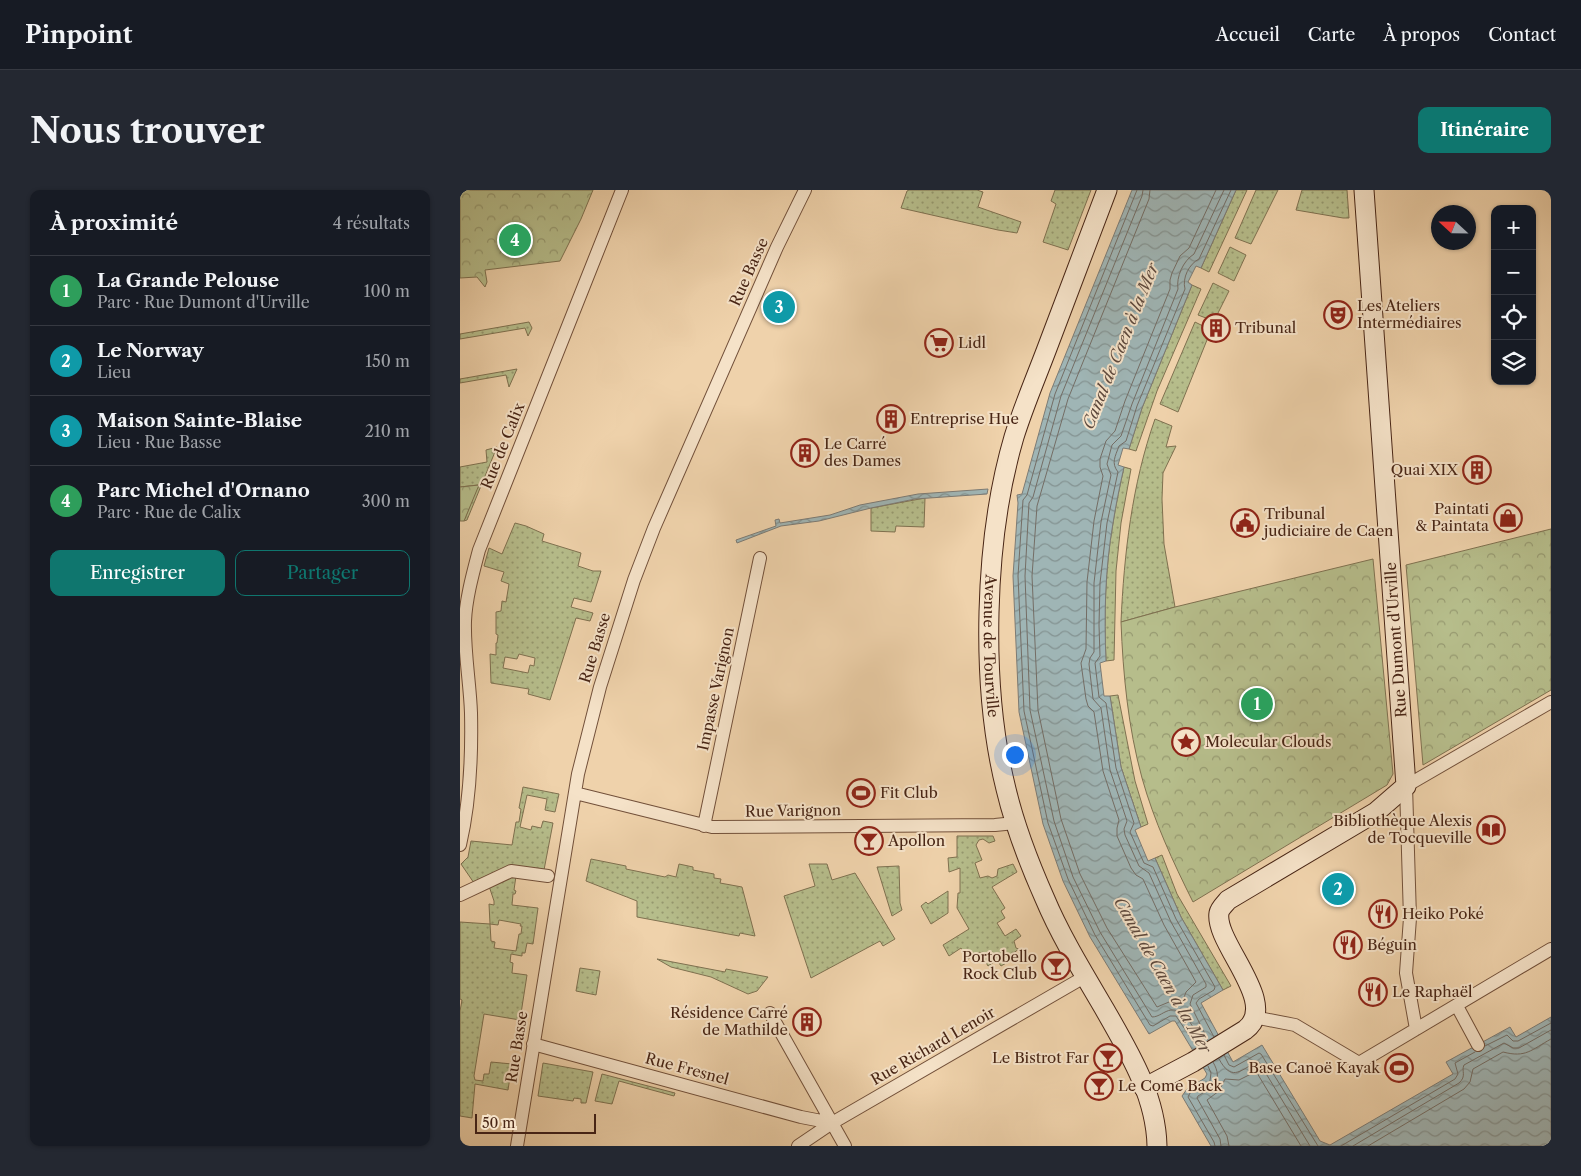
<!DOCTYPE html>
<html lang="fr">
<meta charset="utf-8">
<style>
:root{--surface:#171b24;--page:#242831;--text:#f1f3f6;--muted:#9ea1a6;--line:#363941;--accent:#0f766e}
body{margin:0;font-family:"Libre Caslon Text",serif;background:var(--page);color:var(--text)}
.controls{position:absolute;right:15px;top:15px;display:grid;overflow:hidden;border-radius:10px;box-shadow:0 1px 4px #0004}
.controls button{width:45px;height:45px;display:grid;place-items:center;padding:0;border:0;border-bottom:1px solid var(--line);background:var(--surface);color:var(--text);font:25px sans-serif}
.compass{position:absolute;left:971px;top:15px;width:45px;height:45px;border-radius:50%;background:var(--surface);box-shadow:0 1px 4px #0004;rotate:292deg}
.scale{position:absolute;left:15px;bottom:12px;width:121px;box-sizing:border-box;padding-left:5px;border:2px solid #482515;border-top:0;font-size:14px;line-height:18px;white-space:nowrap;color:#482515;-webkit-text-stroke:4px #f5e2c8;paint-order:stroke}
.you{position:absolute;left:554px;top:564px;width:18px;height:18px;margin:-12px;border:4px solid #fff;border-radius:50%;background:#1a73e8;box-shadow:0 0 0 8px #1a73e833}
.badge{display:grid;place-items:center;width:32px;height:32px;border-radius:50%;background:var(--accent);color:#fff;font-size:16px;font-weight:700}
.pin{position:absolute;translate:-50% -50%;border:2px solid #fff;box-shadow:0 1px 5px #0006}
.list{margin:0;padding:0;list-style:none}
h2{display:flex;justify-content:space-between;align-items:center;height:65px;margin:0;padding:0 20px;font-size:21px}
h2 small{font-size:16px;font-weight:400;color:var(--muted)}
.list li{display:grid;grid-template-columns:32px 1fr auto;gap:15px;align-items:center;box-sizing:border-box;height:70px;padding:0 20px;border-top:1px solid var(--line)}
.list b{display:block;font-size:19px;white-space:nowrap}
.list p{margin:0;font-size:16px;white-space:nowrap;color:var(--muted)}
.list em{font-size:16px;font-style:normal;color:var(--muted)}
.actions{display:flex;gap:10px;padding:15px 20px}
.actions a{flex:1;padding:11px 0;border:1px solid var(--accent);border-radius:10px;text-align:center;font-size:18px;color:var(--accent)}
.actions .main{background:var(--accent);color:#fff}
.icon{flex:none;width:28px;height:28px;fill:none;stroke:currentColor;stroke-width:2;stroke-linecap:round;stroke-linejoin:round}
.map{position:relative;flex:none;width:1091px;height:956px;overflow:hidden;border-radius:10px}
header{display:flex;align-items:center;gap:30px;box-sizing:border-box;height:70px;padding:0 25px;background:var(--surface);border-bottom:1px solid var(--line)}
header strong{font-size:24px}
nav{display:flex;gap:28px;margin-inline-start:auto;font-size:18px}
.intro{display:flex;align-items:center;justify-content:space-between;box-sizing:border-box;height:120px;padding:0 30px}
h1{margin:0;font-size:35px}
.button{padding:12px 22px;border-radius:10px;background:var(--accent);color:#fff;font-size:18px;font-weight:700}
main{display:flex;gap:30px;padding:0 30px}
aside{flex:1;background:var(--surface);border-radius:10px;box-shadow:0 1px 4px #0004}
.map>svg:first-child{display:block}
</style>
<header>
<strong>Pinpoint</strong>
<nav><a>Accueil</a><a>Carte</a><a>À propos</a><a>Contact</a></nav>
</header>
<div class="intro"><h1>Nous trouver</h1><a class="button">Itinéraire</a></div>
<main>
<aside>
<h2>À proximité<small>4 résultats</small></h2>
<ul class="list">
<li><span class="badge" style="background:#2e9e5b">1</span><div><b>La Grande Pelouse</b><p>Parc · Rue Dumont d'Urville</p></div><em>100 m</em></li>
<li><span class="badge" style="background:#0f9aa8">2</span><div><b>Le Norway</b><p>Lieu</p></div><em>150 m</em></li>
<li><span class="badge" style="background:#0f9aa8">3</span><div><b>Maison Sainte-Blaise</b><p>Lieu · Rue Basse</p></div><em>210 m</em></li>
<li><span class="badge" style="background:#2e9e5b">4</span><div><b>Parc Michel d'Ornano</b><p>Parc · Rue de Calix</p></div><em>300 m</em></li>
</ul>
<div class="actions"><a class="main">Enregistrer</a><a>Partager</a></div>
</aside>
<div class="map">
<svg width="1091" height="956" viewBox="0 0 1091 956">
<defs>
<pattern id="grass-dots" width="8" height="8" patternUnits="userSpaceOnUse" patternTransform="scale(1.25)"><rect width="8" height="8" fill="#b6bd8b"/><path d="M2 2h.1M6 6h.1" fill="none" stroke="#969970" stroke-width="1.8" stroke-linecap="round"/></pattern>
<pattern id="forest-crowns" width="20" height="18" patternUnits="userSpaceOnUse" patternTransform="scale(1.25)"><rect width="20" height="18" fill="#b6bd8b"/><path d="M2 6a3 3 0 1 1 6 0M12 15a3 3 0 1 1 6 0" fill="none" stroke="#969970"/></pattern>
<pattern id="water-waves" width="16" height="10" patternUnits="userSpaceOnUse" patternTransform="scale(1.25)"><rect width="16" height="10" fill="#9fb5b5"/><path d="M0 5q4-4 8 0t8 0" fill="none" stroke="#849392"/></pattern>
</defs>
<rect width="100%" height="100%" fill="#efd2ab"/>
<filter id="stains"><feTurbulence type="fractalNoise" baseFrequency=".004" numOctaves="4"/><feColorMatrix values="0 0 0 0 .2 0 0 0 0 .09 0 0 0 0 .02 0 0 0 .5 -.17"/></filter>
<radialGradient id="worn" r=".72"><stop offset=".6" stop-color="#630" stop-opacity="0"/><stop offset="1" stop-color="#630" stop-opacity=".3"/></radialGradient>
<path fill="url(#grass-dots)" stroke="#7f7150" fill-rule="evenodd" d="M 449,0 L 517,0 L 523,2 L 518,17 L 561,32 L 557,43 L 538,40 L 441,18 L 447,1 Z
M 595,0 L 631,0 L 608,60 L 583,52 L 596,14 L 591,11 Z
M 776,0 L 787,0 L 749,82 L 741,78 Z
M 796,0 L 818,0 L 791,54 L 775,48 Z
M 842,0 L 887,0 L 889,28 L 883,28 L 836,20 Z
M 770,57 L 786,65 L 774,91 L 758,83 Z
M 753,93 L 769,101 L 754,131 L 738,125 Z
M 732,95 L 741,99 L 697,201 L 676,261 L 669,259 L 682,218 Z
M 69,132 L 72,138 L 68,146 L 65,138 L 0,149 L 0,144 Z
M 735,132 L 751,140 L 718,222 L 700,214 Z
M 57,179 L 49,197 L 46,185 L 0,193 L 0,189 Z
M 695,229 L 712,236 L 706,257 L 716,256 L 703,283 L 702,309 L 704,354 L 715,417 L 661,432 C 664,364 672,294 695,229 Z
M 37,257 L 7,330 L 4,331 L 18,295 L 0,297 L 0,277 L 27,272 L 26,260 Z
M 664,277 L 671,279 L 661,333 L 656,381 L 654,470 L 646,471 C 644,425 645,379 653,333 C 656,314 660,295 664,277 Z
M 465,308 L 464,337 L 436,336 L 435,342 L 411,341 L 411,318 Z
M 55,333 L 66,336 L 84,344 L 82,351 L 121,363 L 118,376 L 133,381 L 141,381 L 131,412 L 114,408 L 111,417 L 133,423 L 130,431 L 116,428 L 90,510 L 68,504 L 69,499 L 31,493 L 30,464 L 36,465 L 36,453 L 37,453 L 38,445 L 36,444 L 36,422 L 41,421 L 42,411 L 46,412 L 49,394 L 41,391 L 44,382 L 24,376 L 29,358 L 42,364 ZM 59,464 L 75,468 L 74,476 L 70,475 L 68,483 L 43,478 L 45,467 L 57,469 Z
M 658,505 L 675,591 L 688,634 L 681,637 L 661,577 L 650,506 Z
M 63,597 L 99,604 L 95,622 L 85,620 L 87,609 L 67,605 L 60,637 L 71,640 L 72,636 L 81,638 L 83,631 L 93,633 L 84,680 L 14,693 L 1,674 L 8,667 L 11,651 L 52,655 L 56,632 L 59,632 L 61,619 L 59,618 Z
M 497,646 L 533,646 L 535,651 L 529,653 L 523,649 L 519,650 L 516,655 L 522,670 L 515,673 L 520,688 L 528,686 L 532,688 L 537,686 L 538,679 L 553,674 L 557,682 L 532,697 L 545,718 L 541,721 L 545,728 L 537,733 L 545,746 L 556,739 L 561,746 L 554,751 L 556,758 L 559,759 L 552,764 L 555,768 L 541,776 L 537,770 L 528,776 L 520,762 L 508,769 L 501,758 L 489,766 L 483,755 L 509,739 L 497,718 L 498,703 L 500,703 L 500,678 L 489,682 L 488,668 L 497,667 Z
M 702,665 L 717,704 L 771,796 L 763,800 L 721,727 L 695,668 Z
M 131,669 L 166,676 L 166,679 L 205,687 L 208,685 L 216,687 L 219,674 L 233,677 L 233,680 L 254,684 L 254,688 L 261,689 L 260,693 L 282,697 L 295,746 L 280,743 L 279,746 L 177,727 L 177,711 L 126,691 Z
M 349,674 L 367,674 L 372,690 L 395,683 L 435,749 L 423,756 L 420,751 L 351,788 L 324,706 L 355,696 Z
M 439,676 L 440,713 L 442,720 L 432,726 L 417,677 Z
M 53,685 L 56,686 L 54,700 L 56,701 L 55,704 L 53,704 L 52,715 L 78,718 L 73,754 L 67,753 L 65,763 L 62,763 L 62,766 L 51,764 L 50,772 L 53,773 L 52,783 L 67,785 L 60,830 L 24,824 L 14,886 L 15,890 L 23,891 L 24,884 L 29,884 L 31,872 L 52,874 L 48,900 L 15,894 L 12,928 L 0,926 L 0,821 L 2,810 L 0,809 L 0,732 L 30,734 L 31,751 L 35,752 L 34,758 L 56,761 L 59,744 L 61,744 L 62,736 L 60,736 L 61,734 L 39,730 L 38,735 L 30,734 L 29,714 L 34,715 L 34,711 L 29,696 Z
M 488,701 L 488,723 L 471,734 L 461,716 L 466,712 L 468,714 Z
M 197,769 L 265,782 L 266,779 L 308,787 L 297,801 L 288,804 L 251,787 L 211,777 Z
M 120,778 L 140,781 L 136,805 L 116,801 Z
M 83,873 L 133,882 L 126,913 L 121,913 L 121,909 L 114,908 L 113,911 L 78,906 Z
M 142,884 L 215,903 L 214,906 L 159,891 L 152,914 L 135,911 Z"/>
<path fill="url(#forest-crowns)" stroke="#7f7150" d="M 0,0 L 133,0 L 121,29 L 100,71 L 25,80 L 27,92 L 25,97 L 17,87 L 0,88 Z
M 19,295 L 4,331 L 0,331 L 0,297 Z
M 1091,339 L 1091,500 L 963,575 L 946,375 Z
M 913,369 L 933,584 L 927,595 L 733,712 C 713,672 694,631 682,588 C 668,537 663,484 661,432 L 715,417 Z"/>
<path fill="url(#water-waves)" stroke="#7c7b75" d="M 672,0 L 776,0 L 741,78 L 736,76 L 728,92 L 732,95 L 682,218 L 669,259 L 663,258 L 658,275 L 664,277 C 660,295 656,314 653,333 C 645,379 644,425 646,471 L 640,473 L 644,506 L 650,506 L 661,577 L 681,637 L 675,640 L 688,671 L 695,668 L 721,727 L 763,800 L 741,813 L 773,872 L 802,855 L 860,951 L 870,955 L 993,884 L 986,872 L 1050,837 L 1056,847 L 1091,827 L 1091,956 L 751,956 L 722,906 L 727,899 L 745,888 L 747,884 L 715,831 L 712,831 L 689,844 L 630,747 L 603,691 L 583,634 L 559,522 L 553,386 L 558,313 L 557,305 L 562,304 L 590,203 Z
M 528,299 L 527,304 L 455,309 L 411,318 L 359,331 L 321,336 L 277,353 L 276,350 L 316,336 L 315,330 L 319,329 L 320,333 L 370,325 L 400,315 L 458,304 Z"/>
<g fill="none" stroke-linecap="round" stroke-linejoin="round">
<path stroke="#746d65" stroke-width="1" d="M 677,0 L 595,204 L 567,305 L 563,310 L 558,386 L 564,521 L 588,633 L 608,689 L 635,745 L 690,835 L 693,836 L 710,826 L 716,826 L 737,857
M 683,0 L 682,6 L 601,206 L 573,307 L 569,313 L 565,386 L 570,520 L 594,631 L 613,687 L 640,742 L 692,827 C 699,827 704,821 711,820 C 726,818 736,843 742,854
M 690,0 L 689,9 L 608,209 L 577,316 L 572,386 L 578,520 L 601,629 L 620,684 L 647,738 L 697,817 L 709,812 L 722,813 L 726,802 L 736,792 L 704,735 L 683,689 L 676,685 L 671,678 L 657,646 L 657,638 L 659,630 L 643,581 L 634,522 L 628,516 L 626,509 L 621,473 L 626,459 L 627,392 L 634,331 L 643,286 L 640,277 L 640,269 L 646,251 L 655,241 L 665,211 L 710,99 L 710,90 L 712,83 L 720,66 L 729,58 L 756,0
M 754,847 L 736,813 L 739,809 L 754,800 L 755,797 L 716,729 L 693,677 L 684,673 L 670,642 L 674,633 L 656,578 L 646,513 L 639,507 L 635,473 L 640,466 L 639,435 L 640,393 L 647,333 L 658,282 C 651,273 655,267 659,256 L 666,251 L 677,216 L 725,99 C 722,88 729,74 739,69 L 771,0
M 748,850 L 730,814 L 733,805 L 746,797 L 746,794 L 711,732 L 689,683 L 679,676 L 665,645 L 664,639 L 667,631 L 650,580 L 641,518 L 633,509 L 629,474 L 630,468 L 634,462 L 634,393 L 641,332 L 651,285 L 647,274 L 652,255 L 661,246 L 672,214 L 718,99 C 716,87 723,71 734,64 L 764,0
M 1025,856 L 1047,845 L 1053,851 L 1058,851 L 1091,833
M 764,865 L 769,875 L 774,877 L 799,863 L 801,864 L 858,956
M 759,869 C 771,891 779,882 796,872 L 799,872 L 850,956
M 753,872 C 764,891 753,897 738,906 L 737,908 L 760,949 L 761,956
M 748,876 L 751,883 L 750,891 L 730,903 L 728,907 L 754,952 L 755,956
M 769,956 L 767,946 L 747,910 L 759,901 L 765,889 L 779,890 L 795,882 L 797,883 L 841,956
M 881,956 L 995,889 L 998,884 L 995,873 L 1015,862
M 893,956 L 999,893 C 1007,886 1001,881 1004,875 L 1044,853 L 1053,858 L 1059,858 L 1091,840
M 908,956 L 1004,899 L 1010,892 L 1013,879 L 1043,862 C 1066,868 1071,860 1091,849"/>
<defs>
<path id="street" d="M 115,603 L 252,637 L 535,635 L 555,633
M 244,636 L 300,368
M 0,655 C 10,612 12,567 11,523 C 10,493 4,461 5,431 C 6,408 13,383 19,360 L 162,0
M 0,705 L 51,681 L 88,686
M 997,816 L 1018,855
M 310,823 L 385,956
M 794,827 L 835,835 L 899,873 L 1091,759
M 956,839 L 946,783 L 950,728 L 946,596 L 1091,512
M 73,854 L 341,927 L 372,933
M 57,956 L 118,584 L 140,497 L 174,390 L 194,338 L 317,57 L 345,0
M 338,956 L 372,933 L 626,786"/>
<g id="secondary">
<path id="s1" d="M 647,0 C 627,54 606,107 586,161 C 575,190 563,218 554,247 C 524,349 520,495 546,599 C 555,637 569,673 585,709 C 601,747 624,784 645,820 C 669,862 696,906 697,956"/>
<path d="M 684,898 L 733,872 L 785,840 C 821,814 754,753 759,723 C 760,718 765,714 768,710 L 916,622 L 946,596 L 904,0"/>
</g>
</defs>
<use href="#street" stroke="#72503a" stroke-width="14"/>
<use href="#secondary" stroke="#482515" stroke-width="21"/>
<use href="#street" stroke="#f5e2c8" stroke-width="12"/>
<use href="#secondary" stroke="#f5e2c8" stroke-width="19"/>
</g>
<defs>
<symbol id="theatre-ring" viewBox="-11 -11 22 22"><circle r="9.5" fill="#f5e2c8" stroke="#8f2418" stroke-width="1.5"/><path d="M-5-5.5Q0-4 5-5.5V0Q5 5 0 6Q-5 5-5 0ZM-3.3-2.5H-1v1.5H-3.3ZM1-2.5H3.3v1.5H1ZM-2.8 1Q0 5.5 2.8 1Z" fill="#8f2418"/></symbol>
<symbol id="building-ring" viewBox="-11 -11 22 22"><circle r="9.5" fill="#f5e2c8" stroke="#8f2418" stroke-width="1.5"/><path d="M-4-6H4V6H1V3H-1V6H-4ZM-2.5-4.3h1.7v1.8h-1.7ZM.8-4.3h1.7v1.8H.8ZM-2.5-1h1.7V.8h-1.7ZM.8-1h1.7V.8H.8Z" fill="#8f2418"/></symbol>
<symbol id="supermarket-ring" viewBox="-11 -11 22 22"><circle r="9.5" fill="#f5e2c8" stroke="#8f2418" stroke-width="1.5"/><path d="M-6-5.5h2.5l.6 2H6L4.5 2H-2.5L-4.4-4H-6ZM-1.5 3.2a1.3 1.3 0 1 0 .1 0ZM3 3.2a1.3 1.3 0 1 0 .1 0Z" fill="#8f2418"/></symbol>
<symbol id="shop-ring" viewBox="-11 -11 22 22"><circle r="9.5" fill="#f5e2c8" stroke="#8f2418" stroke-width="1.5"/><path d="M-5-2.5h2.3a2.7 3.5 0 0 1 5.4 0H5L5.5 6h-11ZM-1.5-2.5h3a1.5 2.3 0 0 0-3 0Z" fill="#8f2418"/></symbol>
<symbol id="civic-ring" viewBox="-11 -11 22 22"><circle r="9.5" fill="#f5e2c8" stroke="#8f2418" stroke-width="1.5"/><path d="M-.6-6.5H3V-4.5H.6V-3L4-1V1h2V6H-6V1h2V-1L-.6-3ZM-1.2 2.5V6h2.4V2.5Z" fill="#8f2418"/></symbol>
<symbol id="sight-ring" viewBox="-11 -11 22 22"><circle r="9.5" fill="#f5e2c8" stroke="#8f2418" stroke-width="1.5"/><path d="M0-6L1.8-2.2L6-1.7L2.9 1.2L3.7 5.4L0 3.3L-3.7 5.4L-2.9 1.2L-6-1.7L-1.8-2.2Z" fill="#8f2418"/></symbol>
<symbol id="stadium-ring" viewBox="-11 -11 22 22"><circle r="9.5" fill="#f5e2c8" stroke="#8f2418" stroke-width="1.5"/><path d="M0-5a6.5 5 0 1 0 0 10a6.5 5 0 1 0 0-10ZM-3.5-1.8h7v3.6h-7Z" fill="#8f2418"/></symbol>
<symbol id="library-ring" viewBox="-11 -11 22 22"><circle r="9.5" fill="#f5e2c8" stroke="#8f2418" stroke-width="1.5"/><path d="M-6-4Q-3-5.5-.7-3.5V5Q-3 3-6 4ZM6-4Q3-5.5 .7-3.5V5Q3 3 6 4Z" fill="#8f2418"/></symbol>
<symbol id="bar-ring" viewBox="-11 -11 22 22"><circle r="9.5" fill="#f5e2c8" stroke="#8f2418" stroke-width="1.5"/><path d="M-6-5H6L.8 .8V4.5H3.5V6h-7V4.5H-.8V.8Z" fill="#8f2418"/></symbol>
<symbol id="restaurant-ring" viewBox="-11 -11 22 22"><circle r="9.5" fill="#f5e2c8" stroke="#8f2418" stroke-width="1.5"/><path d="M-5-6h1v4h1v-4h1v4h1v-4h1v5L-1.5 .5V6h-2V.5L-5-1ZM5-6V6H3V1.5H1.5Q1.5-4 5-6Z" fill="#8f2418"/></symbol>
</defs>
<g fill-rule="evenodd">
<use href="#theatre-ring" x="862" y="109" width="32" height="32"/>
<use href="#building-ring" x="740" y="122" width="32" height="32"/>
<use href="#supermarket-ring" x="463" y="137" width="32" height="32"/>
<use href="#building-ring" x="415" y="213" width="32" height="32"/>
<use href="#building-ring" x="329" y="247" width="32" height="32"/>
<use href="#building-ring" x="1001" y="264" width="32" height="32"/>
<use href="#shop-ring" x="1032" y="312" width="32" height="32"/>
<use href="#civic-ring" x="769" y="317" width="32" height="32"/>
<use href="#sight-ring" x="710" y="536" width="32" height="32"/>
<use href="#stadium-ring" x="385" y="587" width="32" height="32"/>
<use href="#library-ring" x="1015" y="624" width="32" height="32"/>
<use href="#bar-ring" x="393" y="635" width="32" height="32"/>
<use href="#restaurant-ring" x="907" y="708" width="32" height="32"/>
<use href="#restaurant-ring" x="872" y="739" width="32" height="32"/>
<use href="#bar-ring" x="580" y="760" width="32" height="32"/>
<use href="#restaurant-ring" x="897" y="786" width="32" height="32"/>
<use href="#building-ring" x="331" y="816" width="32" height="32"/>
<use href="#bar-ring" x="632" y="852" width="32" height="32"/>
<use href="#stadium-ring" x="923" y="862" width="32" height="32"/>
<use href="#bar-ring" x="623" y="880" width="32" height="32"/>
</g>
<g text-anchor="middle" stroke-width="4" stroke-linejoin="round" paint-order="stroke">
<g font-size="15" fill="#482515" stroke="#f5e2c8">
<text transform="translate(289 82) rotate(-66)" y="5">Rue Basse</text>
<text transform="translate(43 256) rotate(-68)" y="5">Rue de Calix</text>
<text transform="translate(936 450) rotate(-94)" y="5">Rue Dumont d'Urville</text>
<text dy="5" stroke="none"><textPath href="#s1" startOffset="475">Avenue de Tourville</textPath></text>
<text transform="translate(135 458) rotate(-73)" y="5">Rue Basse</text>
<text transform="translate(256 499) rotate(-78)" y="5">Impasse Varignon</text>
<text transform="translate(333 621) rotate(-1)" y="5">Rue Varignon</text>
<text transform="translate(473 856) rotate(-30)" y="5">Rue Richard Lenoir</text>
<text transform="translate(57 857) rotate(-81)" y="5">Rue Basse</text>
<text transform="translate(227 879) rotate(15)" y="5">Rue Fresnel</text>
</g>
<g font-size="15" fill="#482515" stroke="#f5e2c8" text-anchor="start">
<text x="897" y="121">Les Ateliers<tspan x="897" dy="17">Intermédiaires</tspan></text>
<text x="775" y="143">Tribunal</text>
<text x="498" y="158">Lidl</text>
<text x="450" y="234">Entreprise Hue</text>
<text x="364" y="259">Le Carré<tspan x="364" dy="17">des Dames</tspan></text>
<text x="998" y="285" text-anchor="end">Quai XIX</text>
<text x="1029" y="324" text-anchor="end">Paintati<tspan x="1029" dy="17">&amp; Paintata</tspan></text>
<text x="804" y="329">Tribunal<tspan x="804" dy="17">judiciaire de Caen</tspan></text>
<text x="745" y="557">Molecular Clouds</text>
<text x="420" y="608">Fit Club</text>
<text x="1012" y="636" text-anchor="end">Bibliothèque Alexis<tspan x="1012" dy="17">de Tocqueville</tspan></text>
<text x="428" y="656">Apollon</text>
<text x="942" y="729">Heiko Poké</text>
<text x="907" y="760">Béguin</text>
<text x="577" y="772" text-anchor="end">Portobello<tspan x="577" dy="17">Rock Club</tspan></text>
<text x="932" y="807">Le Raphaël</text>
<text x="328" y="828" text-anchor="end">Résidence Carré<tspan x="328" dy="17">de Mathilde</tspan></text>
<text x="629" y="873" text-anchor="end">Le Bistrot Far</text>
<text x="920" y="883" text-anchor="end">Base Canoë Kayak</text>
<text x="658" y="901">Le Come Back</text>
</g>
<g font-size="16" font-style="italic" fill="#5e493d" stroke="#f5e2c8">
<text transform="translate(660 156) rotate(-68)" y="6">Canal de Caen à la Mer</text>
<text transform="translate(703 785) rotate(60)" y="6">Canal de Caen à la Mer</text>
</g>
</g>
<rect width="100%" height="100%" filter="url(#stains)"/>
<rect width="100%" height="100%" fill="url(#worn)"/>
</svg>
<div class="controls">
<button>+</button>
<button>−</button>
<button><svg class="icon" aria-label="locate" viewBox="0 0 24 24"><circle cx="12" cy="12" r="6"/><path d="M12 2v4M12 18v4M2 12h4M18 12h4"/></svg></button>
<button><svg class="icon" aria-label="layers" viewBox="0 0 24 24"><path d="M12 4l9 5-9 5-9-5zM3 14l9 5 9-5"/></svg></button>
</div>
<svg class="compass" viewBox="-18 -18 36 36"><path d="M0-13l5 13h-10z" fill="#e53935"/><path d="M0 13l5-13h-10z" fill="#9ea1a6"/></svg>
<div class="scale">50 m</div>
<div class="you"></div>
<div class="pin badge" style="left:797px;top:514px;background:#2e9e5b">1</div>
<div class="pin badge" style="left:878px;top:699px;background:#0f9aa8">2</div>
<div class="pin badge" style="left:319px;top:117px;background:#0f9aa8">3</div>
<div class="pin badge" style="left:55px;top:50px;background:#2e9e5b">4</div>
</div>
</main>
